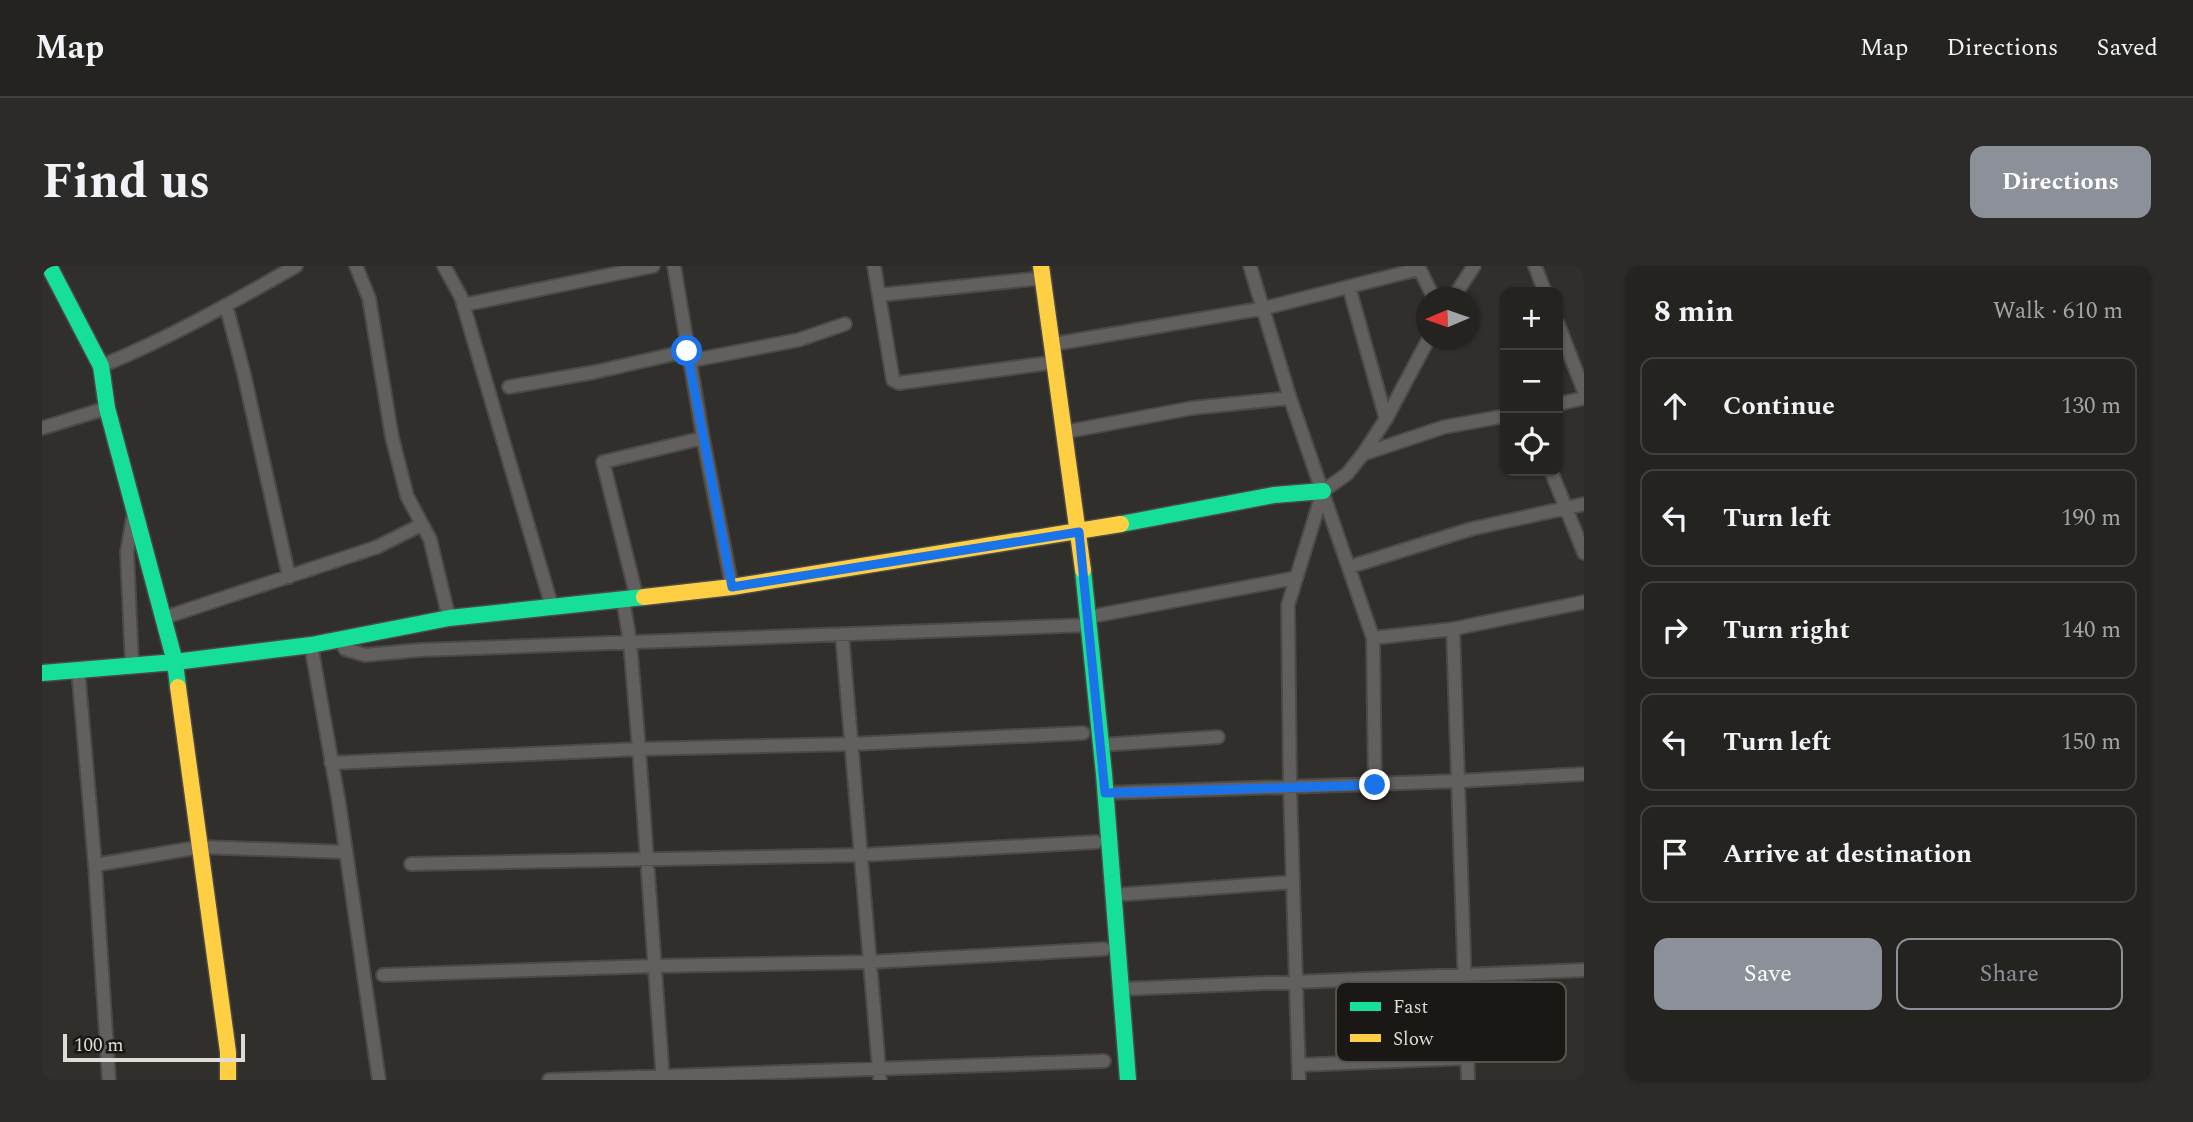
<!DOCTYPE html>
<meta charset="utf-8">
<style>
:root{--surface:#242320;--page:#2c2b29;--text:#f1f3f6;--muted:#a3a4a5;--line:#41403e;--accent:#8c9099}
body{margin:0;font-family:Spectral,serif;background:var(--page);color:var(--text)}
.controls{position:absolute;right:21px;top:21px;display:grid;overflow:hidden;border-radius:14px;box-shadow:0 2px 5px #0004}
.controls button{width:63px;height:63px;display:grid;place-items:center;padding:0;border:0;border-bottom:2px solid var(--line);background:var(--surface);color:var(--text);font:35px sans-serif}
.compass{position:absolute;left:1374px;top:21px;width:63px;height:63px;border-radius:50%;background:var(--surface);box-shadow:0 2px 5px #0004;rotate:268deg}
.scale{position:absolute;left:21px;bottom:18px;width:182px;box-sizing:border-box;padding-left:7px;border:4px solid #dedcd7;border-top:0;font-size:19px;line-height:24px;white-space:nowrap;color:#dedcd7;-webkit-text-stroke:5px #191814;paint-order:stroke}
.stop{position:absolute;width:21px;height:21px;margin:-16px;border:5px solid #1a73e8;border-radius:50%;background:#fff}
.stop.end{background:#1a73e8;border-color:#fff;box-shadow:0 2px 7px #0008}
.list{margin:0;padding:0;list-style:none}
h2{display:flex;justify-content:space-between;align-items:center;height:91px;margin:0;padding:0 28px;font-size:30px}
h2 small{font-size:23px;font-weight:400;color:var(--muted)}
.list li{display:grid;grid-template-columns:46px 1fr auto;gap:21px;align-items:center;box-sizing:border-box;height:98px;margin:0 14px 14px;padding:0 14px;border:2px solid var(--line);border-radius:14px}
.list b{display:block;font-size:26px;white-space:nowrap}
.list em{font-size:23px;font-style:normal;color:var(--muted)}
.actions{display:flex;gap:14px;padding:21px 28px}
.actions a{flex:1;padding:16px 0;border:2px solid var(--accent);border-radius:14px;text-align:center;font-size:24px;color:var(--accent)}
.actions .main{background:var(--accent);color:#fff}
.icon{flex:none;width:38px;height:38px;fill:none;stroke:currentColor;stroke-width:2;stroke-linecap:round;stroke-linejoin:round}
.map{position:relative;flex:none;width:1542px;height:814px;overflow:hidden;border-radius:14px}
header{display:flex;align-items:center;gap:42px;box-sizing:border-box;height:98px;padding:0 35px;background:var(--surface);border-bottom:2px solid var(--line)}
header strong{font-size:33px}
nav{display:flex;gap:38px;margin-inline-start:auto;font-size:24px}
.intro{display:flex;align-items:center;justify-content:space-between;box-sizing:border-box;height:168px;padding:0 42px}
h1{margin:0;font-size:49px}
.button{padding:18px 32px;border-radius:14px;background:var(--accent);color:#fff;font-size:24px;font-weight:700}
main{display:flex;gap:42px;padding:0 42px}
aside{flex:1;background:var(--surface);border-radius:14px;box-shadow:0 2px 5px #0004}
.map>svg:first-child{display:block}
</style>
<header>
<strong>Map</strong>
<nav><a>Map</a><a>Directions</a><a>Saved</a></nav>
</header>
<div class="intro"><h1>Find us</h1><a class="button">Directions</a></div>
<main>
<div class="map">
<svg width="1542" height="814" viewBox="0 0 1542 814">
<rect width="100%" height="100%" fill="#302f2b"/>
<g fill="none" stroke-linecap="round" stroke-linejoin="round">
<defs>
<path id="street" d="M 314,0 L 327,32 L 350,171 L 365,230 L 388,273 L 407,352
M 402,0 L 419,31 L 510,341
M 632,0 L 661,172 L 690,321
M 832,0 L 851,114 L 857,117 L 1014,96
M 1208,0 L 1248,132 L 1331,372 L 1333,519
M 1376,0 L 1392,32
M 1493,0 L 1503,26
M 1307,21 L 1344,153
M 837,29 L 1001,12
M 1411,32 L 1432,0
M 184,39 L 202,108 L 247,311
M 421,39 L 611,0
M 1516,58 L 1542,125
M 1012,78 L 1223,42 L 1377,3
M 647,95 L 756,74 L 803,58
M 59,100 C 126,73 191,36 254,0
M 467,121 L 553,106 L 645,85
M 1516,138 L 1542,132
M 0,162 L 65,142
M 1023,166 L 1150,142 L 1248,132
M 1321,188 L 1402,161 L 1463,150
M 1509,205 L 1542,287
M 1307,301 L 1429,263 L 1542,238
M 595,332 L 561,196 L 661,172
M 581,334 L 588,376 L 597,483 L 621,814
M 1046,351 L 1253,312
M 121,352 L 335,281 L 379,259
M 800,368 L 838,814
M 1331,372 L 1411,363
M 298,373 L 303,383 L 323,389 L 378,384 L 1047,359
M 269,379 L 297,537 L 337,814
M 90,399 L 85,286 L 91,252
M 36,403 L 53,599 L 67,814
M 1058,479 L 1176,471
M 289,497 L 597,483 L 810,478 L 1041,467
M 1063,527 L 1417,515 L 1542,508
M 369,598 L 819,589 L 1054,576
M 53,599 L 158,581 L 304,586
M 1071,629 L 1251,616
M 341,709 L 613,700 L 828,696 L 1062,683
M 1079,723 L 1542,704
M 1257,799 L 1425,792
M 507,814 L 1062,795
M 1257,814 L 1248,521 L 1246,339 L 1281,225 L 1305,208 L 1321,188 L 1344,153 L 1386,74
M 1426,814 L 1411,363 L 1542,336"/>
<path id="fast" d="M 7,0 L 59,100 L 65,142 L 133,396 L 136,421
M 1079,258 L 1232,229 L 1281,225
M 1041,304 L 1062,508 L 1086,814
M 0,407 L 133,396 L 269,379 L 407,352 L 602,331"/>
<path id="slow" d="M 999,0 L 1041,304
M 602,331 L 690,321 L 1079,258
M 136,421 L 186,786 L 186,814"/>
</defs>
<use href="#street" stroke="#4b4a47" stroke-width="16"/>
<use href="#fast" stroke="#4b4a47" stroke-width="19"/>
<use href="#slow" stroke="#4b4a47" stroke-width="19"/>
<use href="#street" stroke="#62605e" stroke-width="12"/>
<use href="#fast" stroke="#16e098" stroke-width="16"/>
<use href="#slow" stroke="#ffcf43" stroke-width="16"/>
</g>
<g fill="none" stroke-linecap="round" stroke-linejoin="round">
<path stroke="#1a73e8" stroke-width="9" d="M 645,85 L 690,321 L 1037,266 L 1063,527 L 1333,519"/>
</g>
<rect x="1294" y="716" width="230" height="80" rx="10" fill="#191814" stroke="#54534e" stroke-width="2"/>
<rect x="1308" y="736" width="31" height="9" fill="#16e098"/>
<rect x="1308" y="768" width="31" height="8" fill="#ffcf43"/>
<g font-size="19" fill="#dedcd7">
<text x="1351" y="747">Fast</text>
<text x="1351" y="779">Slow</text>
</g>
</svg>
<div class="controls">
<button>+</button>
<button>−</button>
<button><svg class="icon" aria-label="locate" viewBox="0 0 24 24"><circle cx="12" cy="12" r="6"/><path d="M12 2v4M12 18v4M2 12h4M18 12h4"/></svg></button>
</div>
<svg class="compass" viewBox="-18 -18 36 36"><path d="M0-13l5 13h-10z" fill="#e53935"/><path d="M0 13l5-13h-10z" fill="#a3a4a5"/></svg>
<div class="scale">100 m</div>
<div class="stop" style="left:645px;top:85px"></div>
<div class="stop end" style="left:1333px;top:519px"></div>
</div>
<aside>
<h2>8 min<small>Walk · 610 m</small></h2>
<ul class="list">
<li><svg class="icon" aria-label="ahead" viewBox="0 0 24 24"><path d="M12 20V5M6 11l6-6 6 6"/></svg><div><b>Continue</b></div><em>130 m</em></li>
<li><svg class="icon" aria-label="left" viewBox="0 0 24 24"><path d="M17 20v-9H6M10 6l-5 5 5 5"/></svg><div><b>Turn left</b></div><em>190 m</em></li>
<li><svg class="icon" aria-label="right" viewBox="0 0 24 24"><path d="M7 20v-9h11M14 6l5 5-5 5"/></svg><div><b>Turn right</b></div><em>140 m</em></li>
<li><svg class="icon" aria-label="left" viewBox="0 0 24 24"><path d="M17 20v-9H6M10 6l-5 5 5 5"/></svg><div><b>Turn left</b></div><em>150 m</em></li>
<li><svg class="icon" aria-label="arrive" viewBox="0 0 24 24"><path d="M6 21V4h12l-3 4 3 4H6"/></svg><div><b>Arrive at destination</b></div></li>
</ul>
<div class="actions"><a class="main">Save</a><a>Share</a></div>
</aside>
</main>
